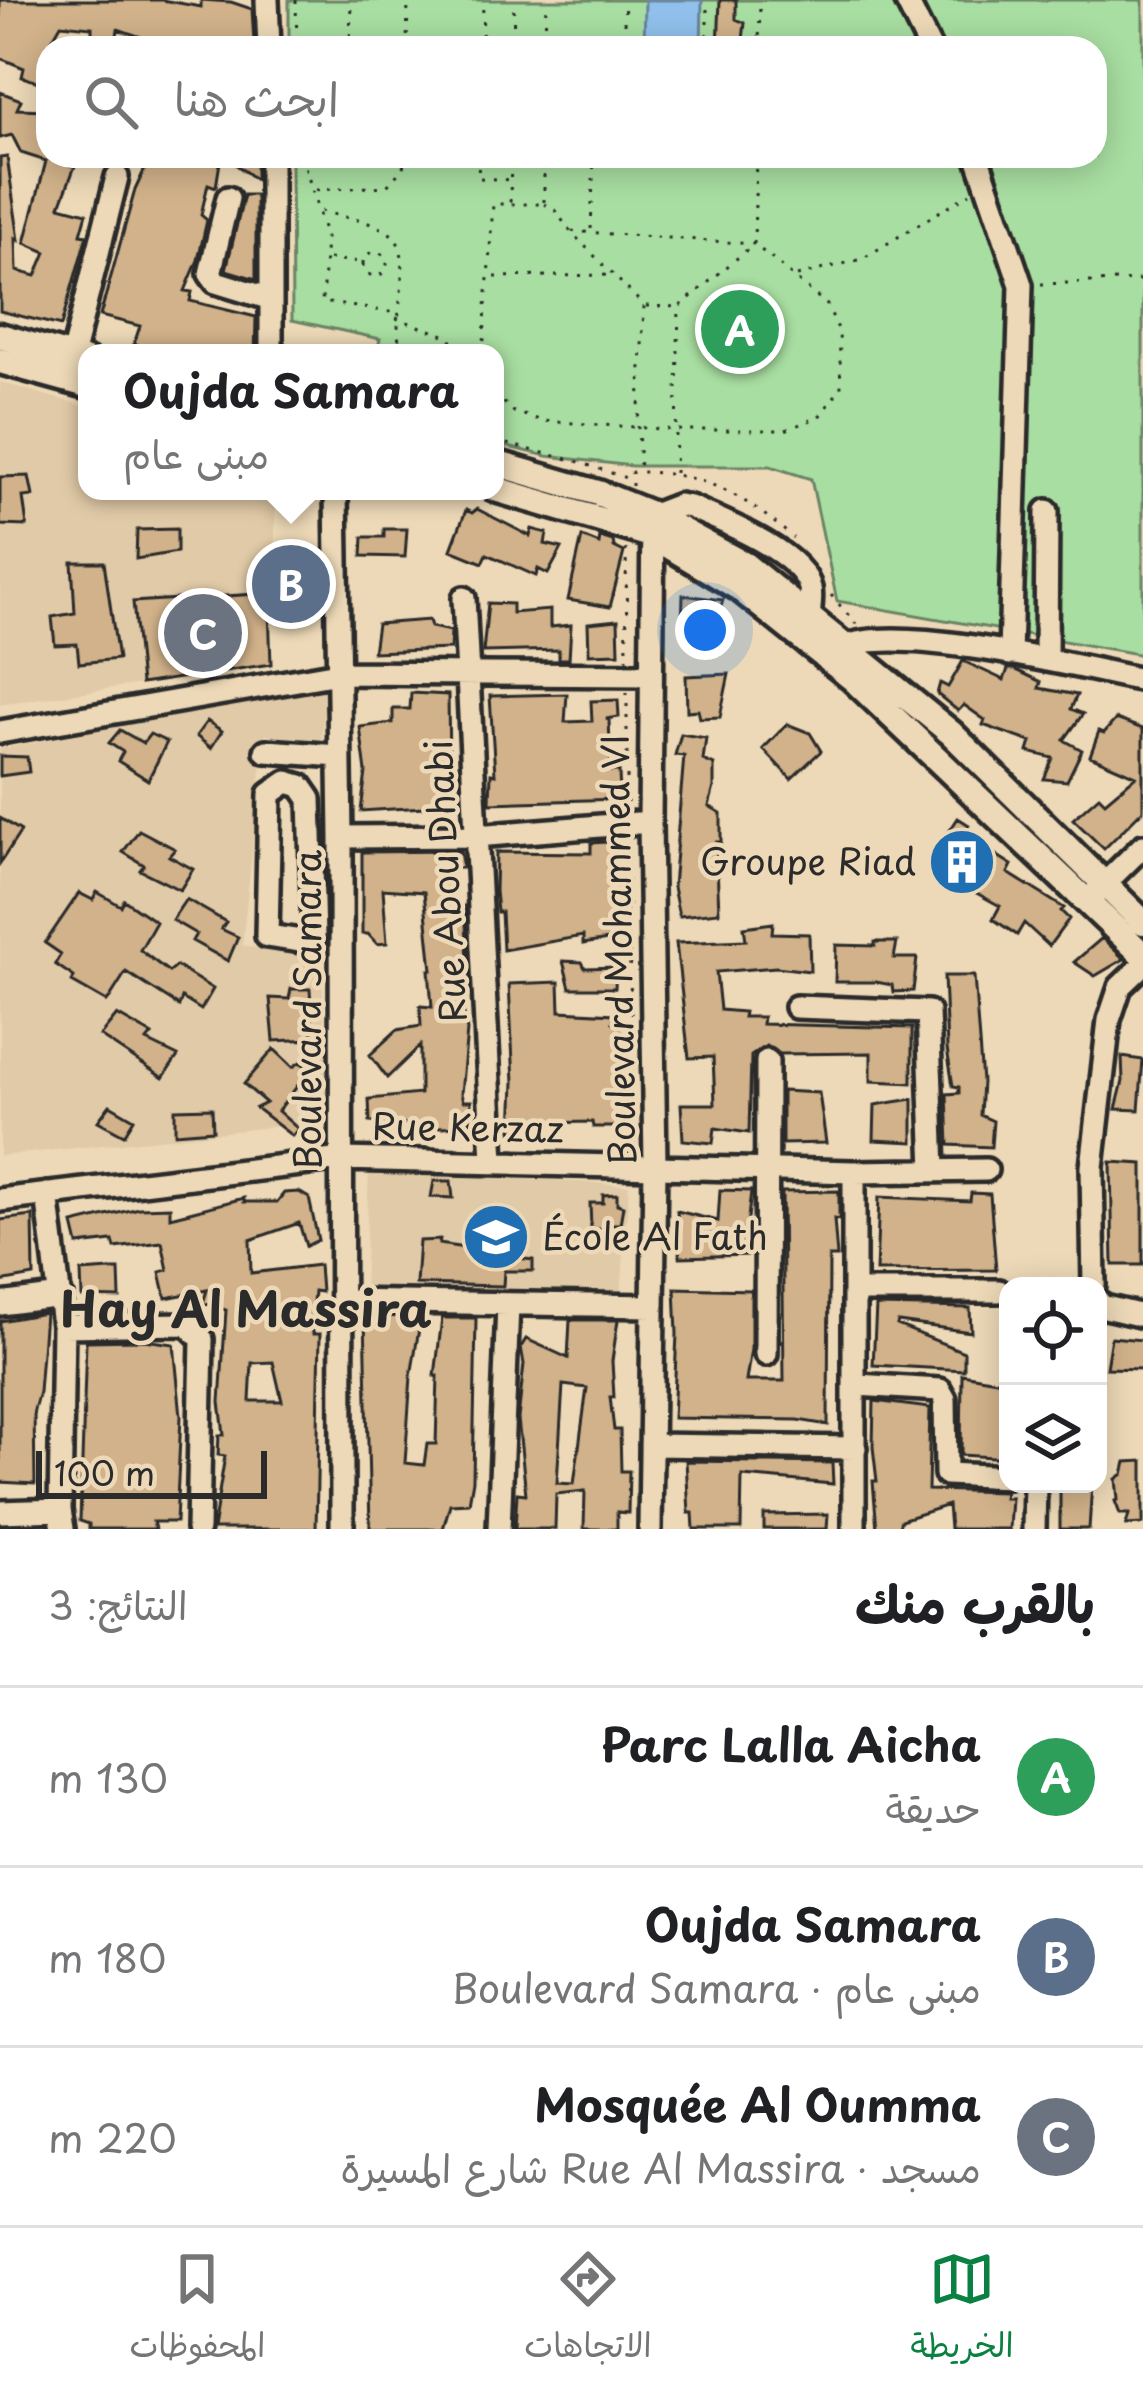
<!DOCTYPE html>
<html lang="ar">
<meta charset="utf-8">
<style>
:root{--surface:#fff;--page:#f2f2f2;--text:#202124;--muted:#757577;--line:#e0e0e0;--accent:#0b8043}
body{margin:0;font-family:"Playpen Sans","Playpen Sans Arabic",sans-serif;background:var(--page);color:var(--text);direction:rtl}
.controls{position:absolute;right:36px;bottom:36px;display:grid;overflow:hidden;border-radius:24px;box-shadow:0 6px 30px #0003}
.controls button{width:108px;height:108px;display:grid;place-items:center;padding:0;border:0;border-bottom:3px solid var(--line);background:var(--surface);color:var(--text);font:60px sans-serif}
.scale{position:absolute;left:36px;bottom:30px;width:231px;box-sizing:border-box;padding-left:12px;border:6px solid #2b2b2b;border-top:0;font-size:33px;line-height:42px;white-space:nowrap;color:#2b2b2b;-webkit-text-stroke:9px #edd9b7;paint-order:stroke}
.you{position:absolute;left:705px;top:630px;width:42px;height:42px;margin:-30px;border:9px solid #fff;border-radius:50%;background:#1a73e8;box-shadow:0 0 0 18px #1a73e833}
.badge{display:grid;place-items:center;width:78px;height:78px;border-radius:50%;background:var(--accent);color:#fff;font-size:39px;font-weight:700}
.pin{position:absolute;translate:-50% -50%;border:6px solid #fff;box-shadow:0 3px 12px #0006}
.popup{position:absolute;left:78px;top:344px;width:426px;height:156px;box-sizing:border-box;display:grid;place-content:center;border-radius:24px;background:var(--surface);filter:drop-shadow(0 3px 9px #0005);font-size:39px;white-space:nowrap;color:var(--muted)}
.popup b{font-size:45px;color:var(--text)}
.popup::after{content:'';position:absolute;left:50%;top:100%;margin-left:-24px;border:24px solid transparent;border-top-color:var(--surface)}
.list{margin:0;padding:0;list-style:none}
h2{display:flex;justify-content:space-between;align-items:center;height:156px;margin:0;padding:0 48px;font-size:51px}
h2 small{font-size:39px;font-weight:400;color:var(--muted)}
.list li{display:grid;grid-template-columns:78px 1fr auto;gap:36px;align-items:center;box-sizing:border-box;height:180px;padding:0 48px;border-top:3px solid var(--line)}
.list b{display:block;font-size:45px;white-space:nowrap}
.list p{margin:0;font-size:39px;white-space:nowrap;color:var(--muted)}
.list em{font-size:39px;font-style:normal;color:var(--muted)}
.icon{flex:none;width:66px;height:66px;fill:none;stroke:currentColor;stroke-width:2;stroke-linecap:round;stroke-linejoin:round}
.map{position:relative;flex:none;width:1143px;height:1529px;overflow:hidden;direction:ltr}
.search{position:absolute;background:var(--surface);box-shadow:0 6px 30px #0003;left:36px;right:36px;top:36px;height:132px;display:flex;align-items:center;gap:30px;box-sizing:border-box;padding:0 42px;border-radius:36px;color:var(--muted);font-size:45px}
.sheet{height:696px;background:var(--surface)}
nav{display:flex;justify-content:space-around;align-items:center;box-sizing:border-box;height:168px;border-top:3px solid var(--line);background:var(--surface);font-size:33px;color:var(--muted)}
nav a{display:grid;justify-items:center;gap:6px}
nav .on{color:var(--accent)}
.map>svg:first-child{display:block}
</style>
<div class="map">
<svg width="1143" height="1529" viewBox="0 0 1143 1529">
<rect width="100%" height="100%" fill="#edd9b7"/>
<filter id="ink" filterUnits="userSpaceOnUse"><feTurbulence type="fractalNoise" baseFrequency=".00833" numOctaves="2"/><feDisplacementMap in="SourceGraphic" scale="24" xChannelSelector="R" yChannelSelector="G"/><feConvolveMatrix kernelMatrix="1 2 1 2 8 2 1 2 1" color-interpolation-filters="sRGB"/></filter>
<g filter="url(#ink)">
<path fill="#e1caa7" d="M 0,382 L 87,407 L 87,491 L 276,491 L 274,572 L 268,581 L 255,582 L 256,594 L 133,602 L 141,684 L 0,704 Z
M 326,686 L 321,744 L 265,734 L 242,945 L 321,960 L 328,1100 L 317,1122 L 0,1156 L 0,749 Z
M 369,1170 L 629,1185 L 621,1295 L 364,1289 Z"/>
<path fill="#a8dea1" stroke="#6a8466" stroke-width="3" d="M 289,0 L 1143,0 L 1143,655 L 837,601 L 811,479 L 770,466 L 632,466 L 547,456 L 495,444 L 495,353 L 377,353 L 380,339 L 292,320 L 291,156 L 1095,156 L 1095,48 L 289,48 Z"/>
<path fill="#90c0eb" stroke="#68849e" stroke-width="3" d="M 645,0 L 702,0 L 701,48 L 644,48 Z"/>
<path fill="#d1b28a" stroke="#2b2b2b" stroke-width="3" fill-rule="evenodd" d="M 0,0 L 162,0 L 201,7 L 201,0 L 231,2 L 252,9 L 254,43 L 253,48 L 161,44 L 118,29 L 116,42 L 92,42 L 92,27 L 61,24 L 48,47 L 48,85 L 22,77 L 24,68 L 0,58 Z
M 720,0 L 736,0 L 736,19 L 745,23 L 742,48 L 718,48 Z
M 0,92 L 21,100 L 17,109 L 48,110 L 48,156 L 60,156 L 59,163 L 75,166 L 60,206 L 87,213 L 81,234 L 87,235 L 61,326 L 0,311 L 0,158 L 7,157 L 19,240 L 16,238 L 17,271 L 36,276 L 46,252 L 25,243 L 46,161 L 21,153 L 12,135 L 0,138 Z
M 151,156 L 221,156 L 216,187 L 208,184 L 201,215 L 207,220 L 198,260 L 185,291 L 192,292 L 190,301 L 256,317 L 255,353 L 173,353 L 134,344 L 140,326 L 100,316 L 135,190 Z
M 225,156 L 256,156 L 256,180 Z
M 244,195 L 256,195 L 256,279 L 226,270 Z
M 29,476 L 33,496 L 23,497 L 27,526 L 0,525 L 0,477 Z
M 477,509 L 530,536 L 532,529 L 547,533 L 545,544 L 562,548 L 548,574 L 538,569 L 536,576 L 487,554 L 483,563 L 451,550 L 466,510 L 472,513 Z
M 177,529 L 177,552 L 136,559 L 137,530 Z
M 384,529 L 407,529 L 405,557 L 362,556 L 363,537 L 384,537 Z
M 582,537 L 599,544 L 600,537 L 613,541 L 614,547 L 624,552 L 610,607 L 568,600 Z
M 72,562 L 104,562 L 118,659 L 79,663 L 77,644 L 55,645 L 52,617 L 75,613 Z
M 268,581 L 271,664 L 141,684 L 133,602 L 256,594 L 255,582 Z
M 683,595 L 723,600 L 715,627 L 682,623 Z
M 488,603 L 512,604 L 512,613 L 550,610 L 550,627 L 571,625 L 569,659 L 559,659 L 559,650 L 483,652 Z
M 429,620 L 431,627 L 451,631 L 450,649 L 373,652 L 377,624 Z
M 618,620 L 619,653 L 589,654 L 588,623 Z
M 963,661 L 1004,680 L 1008,669 L 1014,669 L 1041,682 L 1039,688 L 1077,695 L 1071,709 L 1083,714 L 1064,740 L 1082,750 L 1067,781 L 1044,779 L 1053,758 L 1028,752 L 1031,742 L 983,725 L 985,720 L 964,705 L 958,711 L 937,694 L 940,683 L 948,687 Z
M 729,674 L 720,717 L 700,718 L 698,710 L 687,711 L 686,676 Z
M 411,693 L 448,695 L 449,767 L 444,777 L 455,777 L 456,805 L 361,811 L 366,772 L 360,727 L 393,723 L 393,709 L 410,709 Z
M 567,694 L 565,722 L 592,721 L 591,701 L 618,700 L 619,717 L 606,719 L 609,720 L 611,771 L 619,771 L 620,799 L 490,803 L 491,773 L 495,774 L 490,696 Z
M 1116,719 L 1143,729 L 1143,810 L 1104,849 L 1073,819 L 1099,796 L 1105,802 L 1136,776 L 1090,756 L 1099,731 L 1104,733 Z
M 207,721 L 222,731 L 211,748 L 196,736 Z
M 787,724 L 810,733 L 821,751 L 791,779 L 763,749 Z
M 120,730 L 143,743 L 150,734 L 167,742 L 148,780 L 118,761 L 123,752 L 109,743 Z
M 681,734 L 706,738 L 703,760 L 714,765 L 714,787 L 709,806 L 721,813 L 721,842 L 716,842 L 719,912 L 679,916 L 673,887 L 684,756 L 675,755 Z
M 0,756 L 27,757 L 29,772 L 0,776 Z
M 0,818 L 21,831 L 0,863 Z
M 958,818 L 969,825 L 963,834 L 1012,865 L 1008,873 L 1064,908 L 1061,911 L 1069,919 L 1049,946 L 1024,923 L 1017,935 L 993,919 L 1000,906 L 962,885 L 965,881 L 944,870 L 950,854 L 939,847 Z
M 139,830 L 175,849 L 169,856 L 193,869 L 180,890 L 140,870 L 144,865 L 123,852 Z
M 623,841 L 620,894 L 626,894 L 627,937 L 583,944 L 583,936 L 503,950 L 501,912 L 497,912 L 495,891 L 496,852 L 591,853 L 591,843 Z
M 460,851 L 463,868 L 450,868 L 454,906 L 465,906 L 468,961 L 463,961 L 463,1009 L 467,1031 L 461,1094 L 463,1101 L 471,1101 L 470,1125 L 442,1127 L 370,1122 L 369,1099 L 420,1094 L 420,1046 L 387,1078 L 370,1055 L 397,1030 L 421,1026 L 420,1006 L 432,1007 L 429,970 L 432,970 L 424,892 L 383,889 L 387,943 L 377,944 L 368,934 L 362,934 L 362,852 Z
M 97,892 L 121,906 L 124,900 L 156,922 L 140,950 L 169,972 L 176,966 L 213,989 L 201,1010 L 182,998 L 179,1006 L 126,972 L 107,1002 L 72,982 L 74,977 L 55,964 L 61,954 L 45,943 L 79,893 L 93,900 Z
M 186,899 L 226,922 L 221,929 L 238,937 L 228,961 L 192,941 L 196,934 L 172,920 Z
M 773,923 L 772,933 L 809,934 L 810,971 L 776,967 L 716,972 L 720,1010 L 744,1012 L 743,1017 L 763,1017 L 762,1024 L 912,1028 L 912,1083 L 871,1081 L 871,1053 L 780,1054 L 766,1046 L 751,1056 L 749,1133 L 715,1128 L 713,1143 L 683,1140 L 681,1104 L 715,1104 L 713,1057 L 689,1058 L 676,943 L 746,940 L 744,927 Z
M 1102,938 L 1124,959 L 1095,976 L 1074,962 Z
M 875,942 L 897,942 L 894,958 L 917,958 L 913,991 L 893,992 L 892,985 L 876,982 L 835,982 L 836,945 L 875,946 Z
M 563,961 L 582,962 L 585,968 L 616,967 L 615,988 L 570,988 Z
M 944,976 L 974,976 L 982,1082 L 980,1115 L 993,1121 L 991,1147 L 949,1145 L 947,1094 L 959,1093 L 959,1087 L 953,1086 L 947,1049 Z
M 559,982 L 560,1011 L 615,1014 L 613,1022 L 621,1025 L 621,1127 L 593,1127 L 592,1122 L 541,1123 L 541,1126 L 512,1131 L 514,1082 L 509,984 Z
M 291,989 L 310,989 L 313,1039 L 274,1041 L 270,998 L 289,999 Z
M 117,1015 L 152,1035 L 147,1041 L 178,1056 L 163,1078 L 100,1036 Z
M 274,1049 L 293,1067 L 300,1062 L 317,1074 L 310,1079 L 314,1083 L 306,1091 L 298,1085 L 278,1111 L 298,1129 L 292,1136 L 256,1108 L 266,1103 L 244,1084 Z
M 1122,1057 L 1143,1060 L 1139,1110 L 1116,1109 L 1123,1081 Z
M 782,1091 L 819,1093 L 826,1143 L 782,1144 Z
M 913,1099 L 913,1142 L 874,1140 L 875,1105 Z
M 110,1105 L 134,1119 L 124,1135 L 98,1121 Z
M 212,1108 L 213,1130 L 175,1133 L 175,1109 Z
M 1111,1162 L 1143,1164 L 1143,1265 L 1113,1265 Z
M 434,1181 L 451,1181 L 453,1198 L 431,1197 Z
M 720,1190 L 751,1191 L 747,1227 L 751,1227 L 751,1255 L 680,1257 L 677,1211 L 718,1221 Z
M 839,1191 L 839,1220 L 834,1219 L 837,1257 L 829,1257 L 828,1425 L 798,1420 L 673,1418 L 677,1334 L 675,1288 L 751,1290 L 751,1349 L 746,1381 L 784,1381 L 782,1192 Z
M 299,1192 L 309,1198 L 318,1240 L 306,1246 L 299,1223 L 250,1240 L 251,1273 L 319,1265 L 321,1292 L 314,1291 L 312,1313 L 313,1334 L 320,1334 L 316,1529 L 213,1529 L 225,1456 L 218,1455 L 219,1435 L 224,1435 L 220,1402 L 226,1310 L 203,1303 L 207,1290 L 166,1298 L 160,1272 L 168,1270 L 162,1242 L 115,1248 L 113,1241 L 78,1245 L 73,1224 L 139,1208 L 170,1207 L 170,1217 L 244,1198 L 244,1202 L 277,1202 L 284,1193 ZM 273,1362 L 282,1401 L 250,1401 L 252,1363 Z
M 971,1193 L 990,1194 L 996,1270 L 876,1271 L 879,1197 L 970,1201 Z
M 617,1194 L 617,1204 L 623,1206 L 620,1224 L 605,1224 L 604,1230 L 591,1228 L 590,1203 L 603,1203 L 603,1195 Z
M 33,1216 L 34,1276 L 0,1282 L 0,1220 Z
M 440,1240 L 439,1244 L 471,1249 L 471,1243 L 519,1243 L 518,1258 L 533,1260 L 533,1271 L 504,1271 L 503,1286 L 416,1284 L 419,1241 Z
M 111,1270 L 119,1270 L 120,1298 L 82,1297 L 81,1272 Z
M 876,1306 L 970,1308 L 971,1332 L 898,1322 L 897,1325 L 964,1352 L 964,1370 L 873,1365 Z
M 45,1313 L 39,1392 L 34,1410 L 35,1484 L 0,1482 L 0,1321 Z
M 365,1316 L 421,1317 L 411,1376 L 405,1463 L 424,1465 L 427,1444 L 436,1444 L 438,1376 L 435,1376 L 442,1318 L 476,1318 L 473,1480 L 469,1503 L 450,1504 L 443,1529 L 370,1529 Z
M 570,1320 L 618,1320 L 612,1361 L 614,1397 L 610,1397 L 614,1430 L 620,1430 L 621,1471 L 629,1471 L 628,1513 L 617,1512 L 617,1529 L 584,1529 L 585,1491 L 556,1494 L 555,1529 L 515,1529 L 517,1493 L 526,1494 L 518,1419 L 524,1364 L 521,1347 L 526,1339 L 568,1358 ZM 563,1385 L 587,1388 L 574,1484 L 557,1483 Z
M 1111,1337 L 1143,1340 L 1143,1369 L 1106,1368 Z
M 144,1340 L 174,1344 L 181,1416 L 176,1522 L 153,1522 L 155,1529 L 89,1529 L 89,1524 L 80,1521 L 86,1341 Z
M 962,1374 L 1008,1382 L 1008,1458 L 961,1455 Z
M 874,1401 L 930,1408 L 928,1490 L 1005,1492 L 1004,1498 L 1011,1498 L 1009,1529 L 950,1529 L 948,1505 L 901,1520 L 898,1529 L 877,1529 L 873,1481 L 877,1481 L 873,1447 Z
M 686,1461 L 832,1463 L 833,1484 L 742,1476 L 741,1529 L 694,1529 L 693,1513 L 689,1513 Z
M 1143,1461 L 1143,1524 L 1126,1525 L 1129,1514 L 1120,1514 L 1115,1501 L 1118,1500 L 1116,1479 L 1123,1474 L 1126,1462 Z
M 1060,1484 L 1092,1484 L 1089,1529 L 1060,1529 Z
M 828,1514 L 827,1529 L 764,1529 L 764,1515 Z"/>
<g fill="none" stroke-linecap="round" stroke-linejoin="round">
<defs>
<path id="minor" d="M 267,0 L 269,48
M 906,0 L 930,48
M 977,156 L 1021,285 L 1010,654
M 228,198 L 210,274 L 216,282 L 271,299
M 271,353 L 271,156
M 72,357 L 117,177
M 336,491 L 341,837 L 342,1529
M 464,598 L 493,1161
M 845,647 C 899,623 1079,667 1143,680
M 1046,660 L 1047,511
M 0,732 L 338,673 L 650,675
M 266,751 L 339,756
M 287,782 L 301,786 L 310,799 L 314,937 L 308,942 L 267,936 L 270,794 Z
M 341,837 L 476,836 L 650,822
M 1092,896 L 1143,846
M 796,1007 L 928,1012 L 934,1170
M 47,1194 L 63,1326 L 60,1510 L 63,1529
M 0,1200 L 342,1159 L 854,1172 L 986,1170
M 1094,1286 L 1092,1167 L 1109,1020 L 1120,987 L 1143,965
M 856,1291 L 999,1291
M 342,1301 L 653,1306
M 1098,1301 L 1101,1306 L 1143,1316
M 0,1304 L 61,1296
M 63,1326 L 187,1324 L 202,1339 L 198,1529
M 766,1354 L 767,1061
M 857,1385 L 940,1390 L 945,1399 L 946,1474 L 1008,1477
M 651,1445 L 855,1448
M 0,1512 L 60,1510
M 499,1529 L 508,1305
M 650,1529 L 655,1165 L 650,822 L 653,515 L 679,505 L 690,507 C 720,520 802,552 810,588 C 812,596 810,608 809,617
M 854,1529 L 854,1172
M 1034,1529 L 1035,1484"/>
<path id="major" d="M 0,336 L 87,361
M 0,361 L 87,385
M 495,463 L 598,493 L 653,515 L 745,565 L 951,733 L 1143,922
M 495,489 L 651,535 L 739,588 L 852,678 L 1143,955"/>
</defs>
<use href="#minor" stroke="#2b2b2b" stroke-width="30"/>
<use href="#major" stroke="#2b2b2b" stroke-width="33"/>
<path stroke="#2b2b2b" stroke-width="3" stroke-dasharray="3 9" stroke-linecap="butt" d="M 296,0 L 297,48
M 350,48 L 351,0
M 407,48 L 408,0
M 482,48 L 483,0
M 513,48 L 514,0
M 545,48 L 546,0
M 623,48 L 625,0
M 707,48 L 707,0
M 759,48 L 760,0
M 302,156 L 326,238 L 322,302 L 397,313
M 479,156 L 478,178 L 511,180
M 316,190 L 387,186 L 403,168 L 405,156
M 510,202 L 511,156
M 544,202 L 544,156
M 544,204 L 555,210 L 570,231 L 644,306 L 638,427 L 640,472
M 321,211 C 341,217 367,220 385,230 C 422,250 387,315 402,353
M 591,229 L 594,156
M363 264a12 12 0 1 1 24 0a12 12 0 1 1-24 0Z
M 329,259 L 361,262
M 797,276 L 862,259 L 970,193
M 495,277 L 611,275
M 1041,284 L 1143,280
M 646,306 L 678,307
M 396,318 L 450,337 L 456,353
M 483,353 L 493,204 L 542,204
M 495,394 L 514,412 L 543,421 L 677,430 L 785,430 L 819,417 L 841,388 L 839,331 L 827,305 L 754,244 L 570,231
M 495,441 L 576,461 L 632,480
M 675,473 L 679,307 L 754,244 L 756,156
M 632,486 L 632,472 C 700,471 742,493 793,538
M 626,549 L 627,659
M 831,595 L 856,624
M 627,803 L 627,693
M 627,843 L 634,1145"/>
<use href="#minor" stroke="#edd9b7" stroke-width="21"/>
<use href="#major" stroke="#edd9b7" stroke-width="24"/>
</g>
</g>
<defs>
<symbol id="building-disc" viewBox="-11 -11 22 22"><circle r="9.5" fill="#1f6fb2" stroke="#edd9b7"/><path d="M-4-6H4V6H1V3H-1V6H-4ZM-2.5-4.3h1.7v1.8h-1.7ZM.8-4.3h1.7v1.8H.8ZM-2.5-1h1.7V.8h-1.7ZM.8-1h1.7V.8H.8Z" fill="#fff"/></symbol>
<symbol id="school-disc" viewBox="-11 -11 22 22"><circle r="9.5" fill="#1f6fb2" stroke="#edd9b7"/><path d="M0-5L7-2L0 1L-7-2ZM-4 1L0 2.5L4 1V4Q0 6-4 4Z" fill="#fff"/></symbol>
</defs>
<g fill-rule="evenodd">
<use href="#building-disc" x="924" y="824" width="76" height="76"/>
<use href="#school-disc" x="458" y="1199" width="76" height="76"/>
</g>
<g text-anchor="middle" stroke-width="9" stroke-linejoin="round" paint-order="stroke">
<g font-size="36" fill="#2b2b2b" stroke="#edd9b7" text-anchor="end">
<text x="916" y="875">Groupe Riad</text>
<text x="542" y="1250" text-anchor="start">École Al Fath</text>
</g>
<g font-size="36" fill="#2b2b2b" stroke="#edd9b7">
<text transform="translate(446 881) rotate(-93)" y="13">Rue Abou Dhabi</text>
<text transform="translate(619 950) rotate(-91)" y="13">Boulevard Mohammed VI</text>
<text transform="translate(308 1010) rotate(-90)" y="13">Boulevard Samara</text>
<text transform="translate(468 1128) rotate(1)" y="13">Rue Kerzaz</text>
</g>
<g font-size="48" font-weight="bold" fill="#2b2b2b" stroke="#edd9b7">
<text x="246" y="1327">Hay Al Massira</text>
</g>
</g>
</svg>
<div class="controls">
<button><svg class="icon" aria-label="locate" viewBox="0 0 24 24"><circle cx="12" cy="12" r="6"/><path d="M12 2v4M12 18v4M2 12h4M18 12h4"/></svg></button>
<button><svg class="icon" aria-label="layers" viewBox="0 0 24 24"><path d="M12 4l9 5-9 5-9-5zM3 14l9 5 9-5"/></svg></button>
</div>
<div class="scale">100 m</div>
<div class="you"></div>
<div class="pin badge" style="left:740px;top:329px;background:#2e9e5b">A</div>
<div class="pin badge" style="left:291px;top:584px;background:#5c6f8a">B</div>
<div class="popup"><b>Oujda Samara</b>مبنى عام</div>
<div class="pin badge" style="left:203px;top:633px;background:#6b7280">C</div>
<div class="search"><svg class="icon" aria-label="search" viewBox="0 0 24 24"><circle cx="10" cy="10" r="6"/><path d="M15 15l6 6"/></svg>ابحث هنا</div>
</div>
<section class="sheet">
<h2>بالقرب منك<small>النتائج: 3</small></h2>
<ul class="list">
<li><span class="badge" style="background:#2e9e5b">A</span><div><b>Parc Lalla Aicha</b><p>حديقة</p></div><em>130 m</em></li>
<li><span class="badge" style="background:#5c6f8a">B</span><div><b>Oujda Samara</b><p>مبنى عام · Boulevard Samara</p></div><em>180 m</em></li>
<li><span class="badge" style="background:#6b7280">C</span><div><b>Mosquée Al Oumma</b><p>مسجد · Rue Al Massira شارع المسيرة</p></div><em>220 m</em></li>
</ul>
</section>
<nav>
<a class="on"><svg class="icon" aria-label="map" viewBox="0 0 24 24"><path d="M3 6l6-2 6 2 6-2v14l-6 2-6-2-6 2zM9 4v14M15 6v14"/></svg>الخريطة</a>
<a><svg class="icon" aria-label="directions" viewBox="0 0 24 24"><path d="M12 3l9 9-9 9-9-9zM9 14v-3h6M13 9l2 2-2 2"/></svg>الاتجاهات</a>
<a><svg class="icon" aria-label="saved" viewBox="0 0 24 24"><path d="M7 4h10v16l-5-4-5 4z"/></svg>المحفوظات</a>
</nav>
